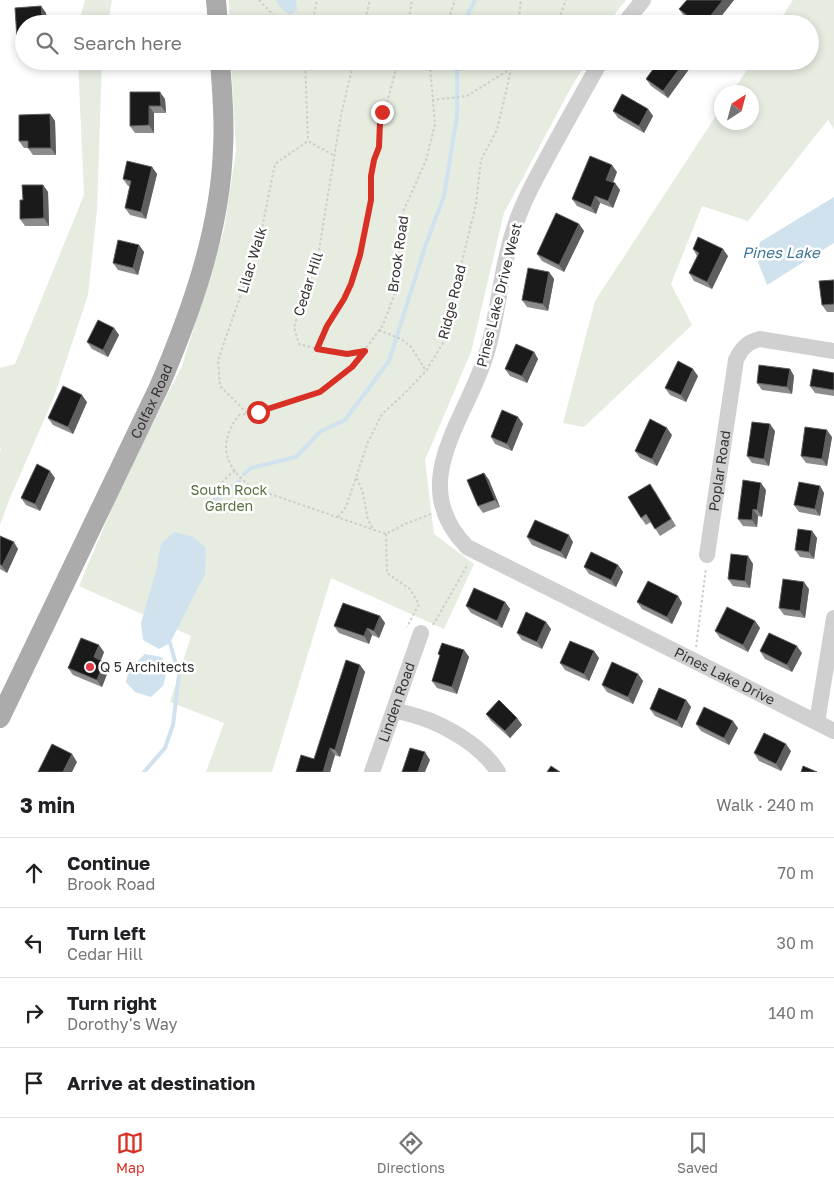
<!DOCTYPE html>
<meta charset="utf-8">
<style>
:root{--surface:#fff;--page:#f2f2f2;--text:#202124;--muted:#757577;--line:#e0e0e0;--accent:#d93025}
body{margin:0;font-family:"Golos Text",sans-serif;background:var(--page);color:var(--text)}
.compass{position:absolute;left:714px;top:85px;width:45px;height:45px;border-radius:50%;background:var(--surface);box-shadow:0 2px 8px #0003;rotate:36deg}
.stop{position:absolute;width:15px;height:15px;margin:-11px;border:4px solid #d93025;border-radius:50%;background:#fff}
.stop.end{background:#d93025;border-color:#fff;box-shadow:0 1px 5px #0008}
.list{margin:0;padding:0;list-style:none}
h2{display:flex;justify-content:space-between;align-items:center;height:65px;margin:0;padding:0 20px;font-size:21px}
h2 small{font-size:16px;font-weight:400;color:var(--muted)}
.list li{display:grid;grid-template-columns:32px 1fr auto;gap:15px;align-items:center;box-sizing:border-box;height:70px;padding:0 20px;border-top:1px solid var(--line)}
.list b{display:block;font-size:19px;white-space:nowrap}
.list p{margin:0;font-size:16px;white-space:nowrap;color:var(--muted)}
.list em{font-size:16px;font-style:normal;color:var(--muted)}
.icon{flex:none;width:28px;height:28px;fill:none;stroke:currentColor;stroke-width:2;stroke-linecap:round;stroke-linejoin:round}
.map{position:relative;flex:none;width:834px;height:772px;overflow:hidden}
.search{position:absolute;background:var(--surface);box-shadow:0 2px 8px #0003;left:15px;right:15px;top:15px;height:55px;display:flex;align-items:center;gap:12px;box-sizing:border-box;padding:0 18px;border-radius:28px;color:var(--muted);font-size:19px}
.sheet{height:345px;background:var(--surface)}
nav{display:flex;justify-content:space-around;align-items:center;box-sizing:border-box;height:70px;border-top:1px solid var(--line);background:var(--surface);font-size:14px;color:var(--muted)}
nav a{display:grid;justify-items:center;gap:2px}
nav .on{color:var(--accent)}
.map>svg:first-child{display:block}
</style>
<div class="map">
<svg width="834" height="772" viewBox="0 0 834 772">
<rect width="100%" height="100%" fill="#fff"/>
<path fill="#e6ecdf" d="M 85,0 L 112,0 L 108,24 L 78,24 Z
M 229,0 L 626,0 L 617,11 L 609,24 L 229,24 Z
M 793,0 L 834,0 L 834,129 L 828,120 L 748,221 L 702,206 L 671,284 L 692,325 L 584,427 L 563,423 L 595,301 L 721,108 L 722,122 L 752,122 L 752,92 L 732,92 L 753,61 L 810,61 L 810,24 L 777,24 Z
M 78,61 L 102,61 L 97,210 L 88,295 L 54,397 L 10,498 L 0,525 L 0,452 L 1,449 L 0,448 L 0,368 L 15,364 L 84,195 Z
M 231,61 L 587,61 L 568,93 L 504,213 L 471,352 L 425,460 L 434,534 L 474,564 L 444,629 L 331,578 L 272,772 L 206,772 L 224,723 L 170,702 L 191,636 L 79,586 L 123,482 L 182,366 L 224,230 L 236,151 Z"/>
<path fill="#cfe2ee" d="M 276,0 L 296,0 L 297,10 L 290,15 L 281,8 Z
M 834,197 L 834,243 L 767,285 L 756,257 L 760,242 Z
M 174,532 L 194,537 L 206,548 L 205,574 L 170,643 L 159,649 L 143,640 L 141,623 L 156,571 L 161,544 Z
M 145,654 L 161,657 L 168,667 L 163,686 L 151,697 L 135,692 L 126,682 C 128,669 136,662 145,654 Z"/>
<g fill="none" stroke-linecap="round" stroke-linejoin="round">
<path stroke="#cfe2ee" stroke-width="4" d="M 463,24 L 475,0
M 244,474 L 251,468 L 296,457 L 321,431 L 345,420 L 389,361 L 426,244 L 444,196 L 457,116 L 457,61
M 215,502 L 239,481
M 144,772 L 165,748 L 173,725 L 179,675 L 170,643"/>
<path stroke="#cdcdcd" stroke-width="2" stroke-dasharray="2.5 2.5" stroke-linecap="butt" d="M 259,0 L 282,24
M 312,24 L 317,0
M 364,24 L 370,0
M 408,24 L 412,0
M 447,24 L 455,0
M 518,24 L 521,0
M 557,24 L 566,0
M 305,61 L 308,141
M 354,61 L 341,115 L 318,256 L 294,327 L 299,344 L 317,349 L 347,353 L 364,351
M 432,100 L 467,96 L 512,68 L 529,61
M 379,330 L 401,339 L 411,347 L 426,371
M 317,349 L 327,326 L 344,299 L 351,284 L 360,255 L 371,200 L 371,176 L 374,160 L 379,147 L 380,122 L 382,112 L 387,103 L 398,61
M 247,413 L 220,386 L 218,360 L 259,243 L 275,164 L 308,141 L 335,156
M 235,471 C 224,478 216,489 213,502 C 220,509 225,513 235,513 L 242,507 L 253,488
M 357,478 L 363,493 L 368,520 L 374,530
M 431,514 L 405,524 L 386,534 L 253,488 C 233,474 218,454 231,428 C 233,423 236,419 239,415 L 258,412 L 320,392 L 352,367 L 383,325 L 396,290 L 403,212 L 426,160 L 435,124 L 430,67 L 432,61
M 338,517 L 346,507 L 368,442 L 382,414 L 403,395 L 426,371 L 446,338 L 454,294 L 476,204 L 481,160 L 497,130 L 513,61
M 386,534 L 387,573 L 410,589 L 419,604 L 407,627
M 433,625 L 468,564
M 696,647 L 706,568"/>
<g stroke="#d0d0d0" stroke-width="16">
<path d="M 624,24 L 643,0"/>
<path id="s1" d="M 601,61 C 583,92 566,123 549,154 C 536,178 522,203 514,229 C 500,270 499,314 486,355 C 466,421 405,483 467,547 L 834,731"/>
<path id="s2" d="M 707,555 L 736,360 C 741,349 747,342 760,339 L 834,351"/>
<path d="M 394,710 C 406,713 419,716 431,721 C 456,732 483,748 498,772"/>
<path d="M 817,722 L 834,618"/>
<path id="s3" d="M 372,772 L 421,633"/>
</g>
<g stroke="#ababab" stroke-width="20">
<path d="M 216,0 L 218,24"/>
<path id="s4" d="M 0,718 L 159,387 C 191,312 220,232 223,149 C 225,120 222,90 220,61"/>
</g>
</g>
<path fill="#8c8c8c" d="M 687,0 L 734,0 L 715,24 L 694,24 L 684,16 L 679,9 Z
M 41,6 L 46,13 L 47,24 L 24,24 L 23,61 L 18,54 L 15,8 Z
M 692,65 L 668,98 L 651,86 L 646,79 Z
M 130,92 L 165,99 L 166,113 L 154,113 L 154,133 L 135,133 L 130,126 Z
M 648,109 L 653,116 L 644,133 L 618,118 L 613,111 Z
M 50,114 L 55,121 L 56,155 L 33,155 L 28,148 L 24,148 L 19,141 Z
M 152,167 L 157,174 L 146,219 L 130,215 L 125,208 L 130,186 L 128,186 L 123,179 Z
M 617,172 L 613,183 L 615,183 L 620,190 L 613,208 L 600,203 L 596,214 L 577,206 L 572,199 Z
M 43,185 L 48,192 L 49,226 L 25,226 L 20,219 L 23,200 Z
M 579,224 L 584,231 L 564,272 L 542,261 L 537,254 Z
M 139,245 L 144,252 L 138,275 L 118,270 L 113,263 Z
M 693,249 L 728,256 L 712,289 L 694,281 L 689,273 L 697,256 Z
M 549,272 L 554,279 L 548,311 L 527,307 L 522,300 Z
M 834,280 L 834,312 L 827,312 L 822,305 Z
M 114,328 L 119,335 L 108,357 L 92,349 L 87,342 Z
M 534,352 L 538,359 L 527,383 L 510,376 L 505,369 Z
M 790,369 L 794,376 L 792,394 L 762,390 L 757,383 Z
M 834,373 L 834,396 L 815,393 L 810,386 Z
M 698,376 L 686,402 L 670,395 L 665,388 Z
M 87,402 L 73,434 L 53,425 L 48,418 Z
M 518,417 L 523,424 L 512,451 L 495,444 L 491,437 Z
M 775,431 L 769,466 L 752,463 L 747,456 Z
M 672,435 L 657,466 L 640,458 L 635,451 Z
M 832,437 L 827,466 L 806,463 L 801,456 Z
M 484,473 L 489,480 L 500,507 L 483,513 L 478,506 Z
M 55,478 L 40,511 L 26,505 L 21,498 Z
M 820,486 L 824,493 L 820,516 L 799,512 L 794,505 Z
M 766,490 L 762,517 L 758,516 L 757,527 L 743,526 L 738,519 Z
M 655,491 L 676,526 L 660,536 L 651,522 L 646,525 L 641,518 Z
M 812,531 L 817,538 L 814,559 L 800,557 L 795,550 Z
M 0,536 L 18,549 L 7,573 L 0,569 Z
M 527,537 L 573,542 L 566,559 L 532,545 Z
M 748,556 L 753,564 L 750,588 L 733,586 L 728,579 Z
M 618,565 L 623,572 L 616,587 L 589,574 L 584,567 Z
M 809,589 L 805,618 L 784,615 L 779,608 Z
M 678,596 L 682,603 L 672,624 L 642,609 L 637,602 Z
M 505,602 L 510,609 L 502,628 L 471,613 L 466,606 Z
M 380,616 L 385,623 L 379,638 L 372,635 L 369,644 L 339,633 L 334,626 Z
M 755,621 L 760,628 L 748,652 L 720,638 L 715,631 Z
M 546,622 L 551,629 L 542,649 L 522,640 L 517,633 Z
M 464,650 L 469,657 L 457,694 L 437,688 L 432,681 L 440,656 L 438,654 Z
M 594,651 L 599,658 L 589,681 L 565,670 L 560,663 Z
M 760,651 L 802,653 L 792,672 L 765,659 Z
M 104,652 L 101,660 L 109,669 L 102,687 L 73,675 L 68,668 Z
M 360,665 L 365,672 L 340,757 L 335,755 L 330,772 L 296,772 L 314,759 Z
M 638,674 L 643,681 L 633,704 L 607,692 L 602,685 Z
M 686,700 L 691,707 L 682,728 L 655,716 L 650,709 Z
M 486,714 L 517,718 L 522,725 L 510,738 L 491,721 Z
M 696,724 L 738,728 L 729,745 L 701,731 Z
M 791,751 L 781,771 L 759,761 L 754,753 Z"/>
<path fill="#5f5f5f" d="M 723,0 L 734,0 L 715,24 L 704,24 Z
M 41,6 L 46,13 L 47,24 L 43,24 Z
M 685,61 L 690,61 L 692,65 L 668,98 L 663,91 Z
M 160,92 L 165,99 L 166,113 L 161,106 Z
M 149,106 L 154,113 L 154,133 L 149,125 Z
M 648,109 L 653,116 L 644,133 L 639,126 Z
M 50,114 L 55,121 L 56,155 L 51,148 Z
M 612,165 L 617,172 L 611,187 L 606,180 Z
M 152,167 L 157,174 L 146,219 L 141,212 Z
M 615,183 L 620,190 L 613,208 L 608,201 Z
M 43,185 L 48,192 L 49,226 L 44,218 Z
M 595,196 L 600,203 L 596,214 L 591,207 Z
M 579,224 L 584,231 L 564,272 L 559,265 Z
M 139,245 L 144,252 L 138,275 L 133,268 Z
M 723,249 L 728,256 L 712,289 L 707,282 Z
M 549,272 L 554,279 L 548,311 L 543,304 Z
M 114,328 L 119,335 L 108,357 L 103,350 Z
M 534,352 L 538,359 L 527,383 L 522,376 Z
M 693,369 L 698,376 L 686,402 L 681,395 Z
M 790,369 L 794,376 L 792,394 L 787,387 Z
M 82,395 L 87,402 L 73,434 L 68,427 Z
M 518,417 L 523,424 L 512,451 L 507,444 Z
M 770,424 L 775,431 L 769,466 L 764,459 Z
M 667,428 L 672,435 L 657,466 L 652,459 Z
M 827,430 L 832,437 L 827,466 L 822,459 Z
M 50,471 L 55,478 L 40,511 L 35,504 Z
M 484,473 L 489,480 L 500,507 L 495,500 Z
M 761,483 L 766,490 L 762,517 L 757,510 Z
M 820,486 L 824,493 L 820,516 L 815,509 Z
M 753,509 L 758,516 L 757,527 L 752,520 Z
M 812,531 L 817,538 L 814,559 L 809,552 Z
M 569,535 L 573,542 L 566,559 L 561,552 Z
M 14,542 L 18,549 L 7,573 L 2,566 Z
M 748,556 L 753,564 L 750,588 L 745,581 Z
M 618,565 L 623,572 L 616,587 L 611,580 Z
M 804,582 L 809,589 L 805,618 L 800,611 Z
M 678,596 L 682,603 L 672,624 L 667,617 Z
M 505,602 L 510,609 L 502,628 L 497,621 Z
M 380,616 L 385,623 L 379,638 L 374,631 Z
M 755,621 L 760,628 L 748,652 L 743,645 Z
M 546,622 L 551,629 L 542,649 L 537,642 Z
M 367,628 L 372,635 L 369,644 L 364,636 Z
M 99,645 L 104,652 L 99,665 L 94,657 Z
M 797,646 L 802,653 L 792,672 L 787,665 Z
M 464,650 L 469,657 L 457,694 L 452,687 Z
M 594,651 L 599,658 L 589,681 L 584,674 Z
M 104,662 L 109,669 L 102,687 L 97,680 Z
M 360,665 L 365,672 L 340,757 L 335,750 Z
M 638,674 L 643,681 L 633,704 L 628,697 Z
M 686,700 L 691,707 L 682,728 L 677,721 Z
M 517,718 L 522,725 L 510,738 L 505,731 Z
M 733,721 L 738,728 L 729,745 L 724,738 Z
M 786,744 L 791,751 L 781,771 L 776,764 Z
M 330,748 L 335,755 L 330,772 L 323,772 Z
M 425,752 L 430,760 L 425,772 L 418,772 Z
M 72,754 L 77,762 L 72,772 L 63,772 Z"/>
<path fill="#1a1a1a" stroke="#5f5f5f" d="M 687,0 L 723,0 L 704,24 L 698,24 L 679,9 Z
M 41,6 L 43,24 L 24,24 L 24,54 L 18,54 L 15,8 Z
M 131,20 L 152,20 L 153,24 L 131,24 Z
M 659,61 L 685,61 L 663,91 L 646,79 Z
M 130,92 L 160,92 L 161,106 L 149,106 L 149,125 L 130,126 Z
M 622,94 L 648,109 L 639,126 L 613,111 Z
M 50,114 L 51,148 L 28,148 L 28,141 L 19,141 L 19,115 Z
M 590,156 L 612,165 L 606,180 L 615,183 L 608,201 L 595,196 L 591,207 L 572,199 Z
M 127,161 L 152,167 L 141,212 L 125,208 L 131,181 L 123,179 Z
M 22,185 L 43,185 L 44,218 L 20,219 L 20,200 L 23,200 Z
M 556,213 L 579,224 L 559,265 L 537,254 Z
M 698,237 L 723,249 L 707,282 L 689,273 L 699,253 L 693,249 Z
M 118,240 L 139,245 L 133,268 L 113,263 Z
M 528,268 L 549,272 L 543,304 L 522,300 Z
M 834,280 L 834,304 L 822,305 L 819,281 Z
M 98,320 L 114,328 L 103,350 L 87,342 Z
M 516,344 L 534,352 L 522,376 L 505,369 Z
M 678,361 L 693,369 L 681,395 L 665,388 Z
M 759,365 L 790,369 L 787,387 L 757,383 Z
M 813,369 L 834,373 L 834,390 L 810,386 Z
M 63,386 L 82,395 L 68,427 L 48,418 Z
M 502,410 L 518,417 L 507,444 L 491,437 Z
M 650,419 L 667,428 L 652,459 L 635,451 Z
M 752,422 L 770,424 L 764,459 L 747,456 Z
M 805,427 L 827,430 L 822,459 L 801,456 Z
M 37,464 L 50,471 L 35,504 L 21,498 Z
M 484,473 L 495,500 L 478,506 L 467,480 Z
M 743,480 L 761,483 L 757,510 L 753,509 L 752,520 L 738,519 Z
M 799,482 L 820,486 L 815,509 L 794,505 Z
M 650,484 L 671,519 L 655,529 L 646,514 L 641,518 L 628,497 Z
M 535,520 L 569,535 L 561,552 L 527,537 Z
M 798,529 L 812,531 L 809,552 L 795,550 Z
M 0,536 L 14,542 L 2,566 L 0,564 Z
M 591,552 L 618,565 L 611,580 L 584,567 Z
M 731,554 L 748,556 L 745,581 L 728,579 Z
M 783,579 L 804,582 L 800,611 L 779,608 Z
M 648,581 L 678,596 L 667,617 L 637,602 Z
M 474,588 L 505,602 L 497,621 L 466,606 Z
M 343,603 L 380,616 L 374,631 L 367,628 L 364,636 L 334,626 Z
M 727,607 L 755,621 L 743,645 L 715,631 Z
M 526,612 L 546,622 L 537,642 L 517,633 Z
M 769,633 L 797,646 L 787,665 L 760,651 Z
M 81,638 L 99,645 L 94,657 L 104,662 L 97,680 L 68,668 Z
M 570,641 L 594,651 L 584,674 L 560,663 Z
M 442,643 L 464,650 L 452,687 L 432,681 L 440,655 L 438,654 Z
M 346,660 L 360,665 L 335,750 L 330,748 L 323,772 L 296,772 L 301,755 L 314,759 Z
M 612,662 L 638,674 L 628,697 L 602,685 Z
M 659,688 L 686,700 L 677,721 L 650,709 Z
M 499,700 L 517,718 L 505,731 L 486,714 Z
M 704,707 L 733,721 L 724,738 L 696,724 Z
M 764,733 L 786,744 L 776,764 L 754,753 Z
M 52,744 L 72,754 L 63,772 L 38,772 Z
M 410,748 L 425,752 L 418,772 L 402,772 Z
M 551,766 L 560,772 L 547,772 Z
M 803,766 L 817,772 L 801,772 Z"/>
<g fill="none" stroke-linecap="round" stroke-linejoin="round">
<path stroke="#d93025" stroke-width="6" d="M 258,412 L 320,392 L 352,367 L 365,351 L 347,354 L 317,349 L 327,326 L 344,299 L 351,284 L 360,255 L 371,200 L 371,176 L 374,160 L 379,147 L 380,122 L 382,112"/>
</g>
<circle fill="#e63946" stroke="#fff" stroke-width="2" cx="90" cy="667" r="5"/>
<g text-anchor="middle" stroke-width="5" stroke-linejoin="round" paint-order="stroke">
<g font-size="14" fill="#333" stroke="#fff">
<text transform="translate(398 254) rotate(-82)" y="5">Brook Road</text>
<text transform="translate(252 260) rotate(-73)" y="5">Lilac Walk</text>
<text transform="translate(308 284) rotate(-72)" y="5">Cedar Hill</text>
<text transform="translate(499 295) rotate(-76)" y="5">Pines Lake Drive West</text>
<text transform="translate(452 302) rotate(-76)" y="5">Ridge Road</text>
<text dy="5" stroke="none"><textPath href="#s4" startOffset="351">Colfax Road</textPath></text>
<text dy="5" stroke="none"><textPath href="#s2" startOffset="85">Poplar Road</textPath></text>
<text dy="5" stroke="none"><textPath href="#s1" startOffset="815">Pines Lake Drive</textPath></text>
<text dy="5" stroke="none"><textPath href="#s3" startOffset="74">Linden Road</textPath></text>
</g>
<g font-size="14" fill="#56703f" stroke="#fff">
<text x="229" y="495">South Rock<tspan x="229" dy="16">Garden</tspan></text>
</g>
<g font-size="14" fill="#333" stroke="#fff" text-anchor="start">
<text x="100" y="672">Q 5 Architects</text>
</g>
<g font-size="15" font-style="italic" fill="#3f7597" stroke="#fff">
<text x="781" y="258">Pines Lake</text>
</g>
</g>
</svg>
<svg class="compass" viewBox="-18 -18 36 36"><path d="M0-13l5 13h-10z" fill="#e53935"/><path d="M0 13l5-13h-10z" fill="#757577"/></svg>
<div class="stop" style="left:258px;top:412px"></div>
<div class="stop end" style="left:382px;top:112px"></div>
<div class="search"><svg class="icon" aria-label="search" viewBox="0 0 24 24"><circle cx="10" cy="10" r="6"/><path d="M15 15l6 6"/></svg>Search here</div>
</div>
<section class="sheet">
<h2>3 min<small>Walk · 240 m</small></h2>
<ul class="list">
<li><svg class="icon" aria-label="ahead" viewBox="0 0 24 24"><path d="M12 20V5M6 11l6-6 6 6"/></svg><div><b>Continue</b><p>Brook Road</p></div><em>70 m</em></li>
<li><svg class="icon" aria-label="left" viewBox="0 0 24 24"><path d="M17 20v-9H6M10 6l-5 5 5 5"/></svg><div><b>Turn left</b><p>Cedar Hill</p></div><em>30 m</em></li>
<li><svg class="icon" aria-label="right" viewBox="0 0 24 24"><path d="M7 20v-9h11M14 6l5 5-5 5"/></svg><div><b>Turn right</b><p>Dorothy's Way</p></div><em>140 m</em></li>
<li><svg class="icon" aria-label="arrive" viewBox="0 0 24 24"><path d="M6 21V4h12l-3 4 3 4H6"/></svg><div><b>Arrive at destination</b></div></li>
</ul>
</section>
<nav>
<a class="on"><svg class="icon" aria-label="map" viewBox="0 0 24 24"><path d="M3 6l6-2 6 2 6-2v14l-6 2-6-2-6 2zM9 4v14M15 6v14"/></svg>Map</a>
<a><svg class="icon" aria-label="directions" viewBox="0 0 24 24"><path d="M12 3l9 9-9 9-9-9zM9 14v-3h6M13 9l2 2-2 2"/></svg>Directions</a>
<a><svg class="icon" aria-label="saved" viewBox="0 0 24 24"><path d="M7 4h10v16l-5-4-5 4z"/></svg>Saved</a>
</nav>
